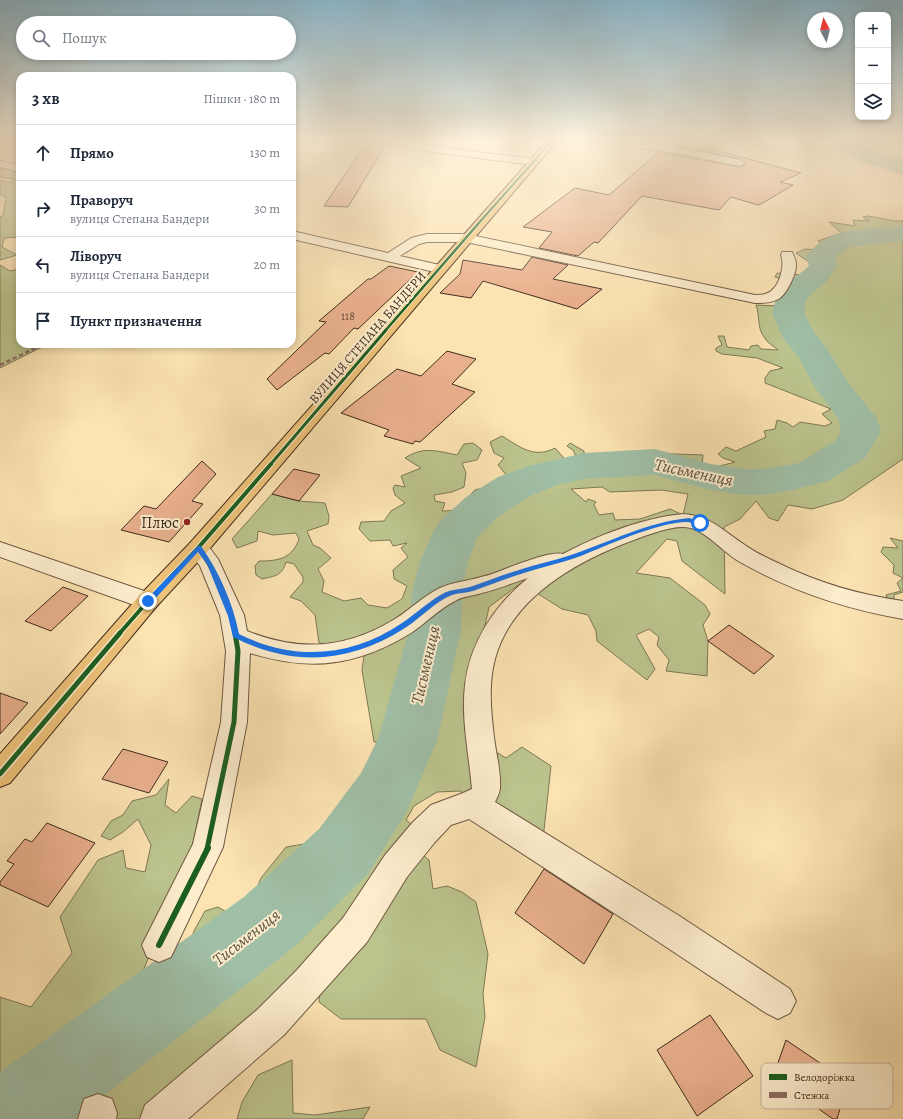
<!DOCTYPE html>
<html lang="uk">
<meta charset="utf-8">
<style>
:root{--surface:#fff;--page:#f2f2f3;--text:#1f2937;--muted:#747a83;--line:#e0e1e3}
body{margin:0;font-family:Alegreya,serif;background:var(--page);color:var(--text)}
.controls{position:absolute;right:12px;top:12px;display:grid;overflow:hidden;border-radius:8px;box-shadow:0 2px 6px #0003}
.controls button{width:36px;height:36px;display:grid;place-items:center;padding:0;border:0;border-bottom:1px solid var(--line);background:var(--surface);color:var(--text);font:20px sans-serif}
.compass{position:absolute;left:807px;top:12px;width:36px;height:36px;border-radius:50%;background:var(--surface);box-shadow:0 2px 6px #0003;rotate:353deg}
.stop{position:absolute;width:12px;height:12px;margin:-9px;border:3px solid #1a73e8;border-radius:50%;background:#fff}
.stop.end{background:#1a73e8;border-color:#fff;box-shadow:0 1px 4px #0008}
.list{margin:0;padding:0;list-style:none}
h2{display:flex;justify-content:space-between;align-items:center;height:52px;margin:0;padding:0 16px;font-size:17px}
h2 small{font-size:13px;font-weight:400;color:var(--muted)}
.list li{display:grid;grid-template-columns:26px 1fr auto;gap:12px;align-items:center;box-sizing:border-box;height:56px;padding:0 16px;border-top:1px solid var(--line)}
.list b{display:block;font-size:15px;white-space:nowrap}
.list p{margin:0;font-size:13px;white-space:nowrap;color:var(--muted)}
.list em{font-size:13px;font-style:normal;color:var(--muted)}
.icon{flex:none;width:22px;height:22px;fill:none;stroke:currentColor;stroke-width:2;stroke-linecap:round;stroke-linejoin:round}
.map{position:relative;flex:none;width:903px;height:1119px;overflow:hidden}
.search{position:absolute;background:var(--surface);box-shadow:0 2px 6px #0003;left:16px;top:16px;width:280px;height:44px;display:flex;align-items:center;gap:10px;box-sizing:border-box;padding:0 14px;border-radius:22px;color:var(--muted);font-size:15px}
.panel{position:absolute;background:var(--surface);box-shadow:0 2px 6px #0003;left:16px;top:72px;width:280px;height:276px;border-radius:12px}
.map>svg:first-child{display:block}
</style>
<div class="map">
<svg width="903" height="1119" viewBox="0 0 903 1119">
<rect width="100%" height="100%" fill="#fce3b2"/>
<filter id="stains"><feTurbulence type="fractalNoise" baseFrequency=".005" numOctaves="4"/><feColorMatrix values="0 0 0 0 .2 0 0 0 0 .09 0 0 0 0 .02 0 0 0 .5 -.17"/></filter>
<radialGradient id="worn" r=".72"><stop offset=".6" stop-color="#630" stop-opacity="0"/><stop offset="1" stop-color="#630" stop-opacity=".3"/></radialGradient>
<path fill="#bcc48e" stroke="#7e7856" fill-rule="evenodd" d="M 0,168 L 20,171 L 20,237 L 4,238 L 2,247 L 17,255 L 0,260 L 0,217 L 3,216 L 6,198 L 0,194 L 0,180 L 10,183 L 14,179 L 0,177 Z
M 868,216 L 895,221 L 903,221 L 903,459 L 843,500 L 812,509 L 788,505 L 778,521 L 769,518 L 756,501 L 740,519 L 724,527 L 725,594 L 682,561 L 677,541 L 667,539 L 636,573 L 670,578 L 705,605 L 710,614 L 703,625 L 708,641 L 707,676 L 666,671 L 669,660 L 657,645 L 659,637 L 649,629 L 636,635 L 655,669 L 647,680 L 597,641 L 596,631 L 588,615 L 562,609 L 521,583 L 489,607 L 479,653 L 491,749 L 506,758 L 522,747 L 551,766 L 543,839 L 465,799 L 461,791 L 437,792 L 414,806 L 406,820 L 411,824 L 420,853 L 429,860 L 433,889 L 447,886 L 462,892 L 476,902 L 488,954 L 483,994 L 485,1017 L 476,1067 L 440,1050 L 426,1019 L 341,1019 L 319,1002 L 321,959 L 151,1119 L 0,1119 L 0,997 L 31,1007 L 72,953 L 60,917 L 98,860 L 123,850 L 126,868 L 145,872 L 151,845 L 138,819 L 123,832 L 110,840 L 101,836 L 111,821 L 123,815 L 132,801 L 156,795 L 169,779 L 165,805 L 176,813 L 192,796 L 202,799 L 193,843 L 137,987 L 158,981 L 167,958 L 186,954 L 194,931 L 205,911 L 218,907 L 228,913 L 245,906 L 236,934 L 252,922 L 262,907 L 255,893 L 261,878 L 286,847 L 341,838 L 351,813 L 363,804 L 360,779 L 380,777 L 382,758 L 395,744 L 374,742 L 362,670 L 364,656 L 342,646 L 319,643 L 315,615 L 301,601 L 290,597 L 303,582 L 303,577 L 294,564 L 286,562 C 282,576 275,576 262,579 L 256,575 L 255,566 L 259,561 C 278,561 292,559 299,539 L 296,533 L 273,535 L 258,531 L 257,541 L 237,548 L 232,539 L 272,494 L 299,501 L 325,503 L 329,516 L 328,524 L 307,531 L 313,545 L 320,548 L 331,558 L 318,569 L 324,581 L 322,592 L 344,601 L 361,598 L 368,605 L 387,608 L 402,599 L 407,586 L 394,579 L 393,570 L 408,557 L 401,548 L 407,543 L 393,546 L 390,540 L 370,541 L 359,529 L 361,522 L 384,521 L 391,511 L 405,503 L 395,495 L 393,488 L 395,485 L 405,487 L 401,476 L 421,468 L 405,458 C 423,446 437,451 457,455 L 464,444 L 473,443 L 482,450 L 477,460 L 462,463 L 466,473 L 464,487 L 452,492 L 434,495 L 435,501 L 445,503 L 442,511 L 466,510 L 465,500 L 475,490 L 506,482 L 507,476 L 498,465 L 504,458 L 494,453 L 490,442 L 502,436 C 520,447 534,459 555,448 L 573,468 L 577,459 L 573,450 L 567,446 L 570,443 L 584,451 L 584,463 L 588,470 L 602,461 L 632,467 L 646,453 L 703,455 L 702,466 L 716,467 L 735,462 L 723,458 L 718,454 L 726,447 L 736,451 L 766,437 L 764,431 L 775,429 L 777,420 L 787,423 L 793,427 L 800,422 L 825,426 L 832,423 L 822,414 L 831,409 L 765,383 L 765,378 L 770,371 L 783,368 L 757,358 L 722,354 L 716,351 L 716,348 L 722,345 L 718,336 L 724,336 L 727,347 L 749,350 L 751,346 L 758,345 L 761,349 L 778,350 C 774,346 767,343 764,337 C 757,328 760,316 756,305 L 802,307 L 805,293 L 791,282 L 775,277 L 777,273 L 803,275 L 825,273 L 796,253 L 805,249 L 833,251 L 818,241 L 841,233 L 829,222 L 855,226 L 853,220 L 869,221 L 863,217 ZM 602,487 L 610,492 L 661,490 L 688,494 L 683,515 L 670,509 L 640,519 L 615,520 L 613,513 L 599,515 L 594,505 L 596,502 L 588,499 L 586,502 L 571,489 ZM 525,489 L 489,514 L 478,505 L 503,493 Z
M 0,265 L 10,271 L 20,269 L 20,344 L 56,344 L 40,348 L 0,368 Z
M 890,538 L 903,541 L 903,592 L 894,595 L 894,600 L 888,601 L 886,595 L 901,591 L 897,583 L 903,578 L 893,573 L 894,565 L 881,552 L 883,547 L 898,548 Z
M 292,1060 L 293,1113 L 315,1115 L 370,1107 L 363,1119 L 237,1119 L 242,1102 L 258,1075 Z"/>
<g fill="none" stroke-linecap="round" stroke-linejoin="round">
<path fill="#a0bfa7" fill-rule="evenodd" d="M 828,141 L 855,141 L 875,150 L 903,160 L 903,175 L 859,160 L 831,145 Z
M 903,225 L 903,241 L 850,247 L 835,256 L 837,265 L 827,281 L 814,291 L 806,300 L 804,313 L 815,334 L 826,347 L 849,384 L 876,417 L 881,431 L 865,458 L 828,481 L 789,491 L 763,495 L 743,495 L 711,490 L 654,475 L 584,479 L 557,485 L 528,497 L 498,517 L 477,538 L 468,562 L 462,591 L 461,630 L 437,741 L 405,815 L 367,875 L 294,947 L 74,1119 L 0,1119 L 0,1072 L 244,897 L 319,829 L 361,773 L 378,739 L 409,630 L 412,591 L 420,562 L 433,532 L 440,521 L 466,497 L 498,477 L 529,466 L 584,453 L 655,449 L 711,464 L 743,469 L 763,469 L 789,465 L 799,463 L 835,441 L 841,431 L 838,418 L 816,389 L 799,358 L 783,338 L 772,313 L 776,299 L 780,292 L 792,279 L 806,269 L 809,265 L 806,257 C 830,223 866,232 903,225 Z"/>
</g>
<path fill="#e9b08d" stroke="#402b1e" d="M 367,141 L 372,141 L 384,148 L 348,207 L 324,206 Z
M 707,148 L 801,173 L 780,182 L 793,185 L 761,204 L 758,205 L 731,197 L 719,210 L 642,196 L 598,243 L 594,242 L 578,256 L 539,248 L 552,232 L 523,227 L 575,188 L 609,195 L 659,152 L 740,167 L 746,164 L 740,159 L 695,149 Z
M 532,257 L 568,265 L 553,279 L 602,289 L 577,309 L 483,281 L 471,298 L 440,293 L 460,274 L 463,260 L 522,270 Z
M 389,266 L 418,272 L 358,329 L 354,328 L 329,354 L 325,353 L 277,390 L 267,379 L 326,322 L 319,321 L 368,279 L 371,279 Z
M 447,351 L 476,359 L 452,384 L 475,392 L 420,442 L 415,441 L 413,444 L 384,436 L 389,430 L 341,413 L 397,369 L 421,376 Z
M 202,461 L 216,474 L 192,501 L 203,504 L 169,542 L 121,530 L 144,506 L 156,509 Z
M 294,469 L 320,475 L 299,501 L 272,494 Z
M 63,587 L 88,596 L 51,631 L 25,621 Z
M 729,625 L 774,656 L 754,674 L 708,641 Z
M 0,693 L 28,703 L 0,734 Z
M 123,749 L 168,762 L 149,793 L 102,779 Z
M 47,823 L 95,843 L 48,907 L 0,885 L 0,882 L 14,864 L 7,861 L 25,839 L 32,842 Z
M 544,869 L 613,914 L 584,964 L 515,913 Z
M 710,1015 L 753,1076 L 697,1116 L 657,1050 Z
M 786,1040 L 848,1082 L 837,1119 L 833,1119 L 773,1077 Z"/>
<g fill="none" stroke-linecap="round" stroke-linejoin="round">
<defs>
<path id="minor" d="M 385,141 L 405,141 L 431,146 L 533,159 L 538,162 L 533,165 L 431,152 L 390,144 Z
M 610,141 C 654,141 697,151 740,160 L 745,163 L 740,166 L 686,155 L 615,144 Z
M 0,161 L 20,166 L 20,172 L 0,167 Z
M 292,231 L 388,253 L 411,238 L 427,234 L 466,234 L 755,295 C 761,295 766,295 771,291 C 780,284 785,266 781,255 L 782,252 L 792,252 C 794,256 796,260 796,264 C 797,273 787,293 780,298 C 773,303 763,303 755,303 L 466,242 L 427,242 L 419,244 L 400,256 L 444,266 L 446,269 L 444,272 L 439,273 L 292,239 Z
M 683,514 C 710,516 721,529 742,543 C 754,552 767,558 780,564 C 819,583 860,595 903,601 L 903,619 C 845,609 791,591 740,562 C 724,553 708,533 691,528 C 675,524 654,533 639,538 C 581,559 512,595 495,659 C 488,685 491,712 494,737 C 496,754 501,771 500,788 C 500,792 497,798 495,802 L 678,915 L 790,989 L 796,1001 L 790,1013 L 778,1019 L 766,1013 L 654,939 L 469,819 L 451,825 L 435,842 L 407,877 L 367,942 L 284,1035 L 188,1119 L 140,1119 L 145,1105 L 258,1009 L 296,971 L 343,918 L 385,855 L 413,822 L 431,805 L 463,793 L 472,789 C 469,755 461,719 465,685 C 470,642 495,605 528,578 C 513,583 497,589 482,593 C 473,596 463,596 455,601 C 439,609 426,623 411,633 C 357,666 311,672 250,653 L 247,722 L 223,847 L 171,957 L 159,962 L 147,957 L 142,945 L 193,844 L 221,722 L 226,651 L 220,615 L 200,566 L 187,548 L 190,543 L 198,541 L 206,543 L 218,559 L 244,615 L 247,631 C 299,652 346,649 395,619 C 410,610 423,596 440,588 C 453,582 468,581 481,577 C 491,575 500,571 510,567 C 522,563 551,551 563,554 C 599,535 642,518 683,514 Z
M 0,542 L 156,595 L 160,601 L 156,607 L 148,610 L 0,557 Z
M 98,1094 L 112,1099 L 117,1113 L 116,1119 L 78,1119 L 84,1099 Z"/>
<path id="major" d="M 547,141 L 557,141 L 206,553 L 156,607 L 10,783 L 0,787 L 0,754 L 140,595 L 190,543 Z"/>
</defs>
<use href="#minor" stroke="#6f5943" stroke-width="2"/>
<use href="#major" stroke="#402b1e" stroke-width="2"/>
<use href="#minor" fill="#fdedcd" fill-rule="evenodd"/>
<use href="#major" fill="#eec279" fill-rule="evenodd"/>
<path stroke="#8d6e63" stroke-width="2.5" stroke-dasharray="4.5 2.5" stroke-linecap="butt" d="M 0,365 L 44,344"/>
<defs>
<path id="cycleway-far5" d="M 477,225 L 552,141"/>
<path id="cycleway-far4" d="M 385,331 L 478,224"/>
<path id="cycleway-far3" d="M 270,465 L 386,330"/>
<path id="cycleway-far2" d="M 198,548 C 217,573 230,604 235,634
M 119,634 L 148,601 L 198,548 L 271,464"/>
<path id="cycleway-far1" d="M 0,774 L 120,633
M 207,849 L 234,722 L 238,651 L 235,633"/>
<path id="cycleway" d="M 159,945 L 208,848"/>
</defs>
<use href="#cycleway-far5" stroke="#fdedcd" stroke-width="3"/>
<use href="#cycleway-far4" stroke="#fdedcd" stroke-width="4"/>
<use href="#cycleway-far3" stroke="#fdedcd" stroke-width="5"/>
<use href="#cycleway-far2" stroke="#fdedcd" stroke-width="6"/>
<use href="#cycleway-far1" stroke="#fdedcd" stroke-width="8"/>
<use href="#cycleway" stroke="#fdedcd" stroke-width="9"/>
<use href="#cycleway-far5" stroke="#1b5e20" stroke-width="2"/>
<use href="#cycleway-far4" stroke="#1b5e20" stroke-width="2.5"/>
<use href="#cycleway-far3" stroke="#1b5e20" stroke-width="3"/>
<use href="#cycleway-far2" stroke="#1b5e20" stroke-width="4"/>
<use href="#cycleway-far1" stroke="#1b5e20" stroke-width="5"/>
<use href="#cycleway" stroke="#1b5e20" stroke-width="6"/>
</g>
<linearGradient id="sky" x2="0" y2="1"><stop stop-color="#8bb8ce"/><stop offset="0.47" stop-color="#fef2dc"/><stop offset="1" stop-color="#fef2dc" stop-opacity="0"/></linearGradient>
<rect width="903" height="298" fill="url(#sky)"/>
<path fill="#1a73e8" d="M 689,518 L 703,523 L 700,525 C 696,524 692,523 688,522 C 663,521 612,543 588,553 C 567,562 545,566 524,573 C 507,578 490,585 473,591 C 466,593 458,593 452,595 C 434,602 421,618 405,628 C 348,664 293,667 233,637 L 228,616 L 207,564 L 198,552 L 151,603 L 146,603 L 145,601 L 198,546 L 201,546 C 219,572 233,603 239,634 C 293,661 351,658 402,623 C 417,613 430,600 446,592 C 454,589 462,589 470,587 C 486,582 502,575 519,570 C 536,564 554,561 571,555 C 610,542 647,522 689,518 Z"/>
<circle fill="#8f2418" stroke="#fdedcd" stroke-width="1.5" cx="187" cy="522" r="4"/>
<g text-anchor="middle" stroke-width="4" stroke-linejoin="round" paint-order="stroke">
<g font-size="12" fill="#6a4c3a">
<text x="348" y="320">118</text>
</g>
<g font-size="13" fill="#402b1e" stroke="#fdedcd">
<text transform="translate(367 337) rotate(-49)" y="5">ВУЛИЦЯ СТЕПАНА БАНДЕРИ</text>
</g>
<g font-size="16" fill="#402b1e" stroke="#fdedcd" text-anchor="end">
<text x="179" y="528">Плюс</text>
</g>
<g font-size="17" font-style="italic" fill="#585040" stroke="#fdedcd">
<text transform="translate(694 472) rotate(12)" y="6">Тисьмениця</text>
<text transform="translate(425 665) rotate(-77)" y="6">Тисьмениця</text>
<text transform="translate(246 937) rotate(-38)" y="6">Тисьмениця</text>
</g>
</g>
<rect x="761" y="1063" width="132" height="46" rx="6" fill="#fdedcd" stroke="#c4b398" stroke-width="1"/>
<rect x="769" y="1074" width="18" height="6" fill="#1b5e20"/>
<rect x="769" y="1092" width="18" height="6" fill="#8d6e63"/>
<g font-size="11" fill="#402b1e">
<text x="794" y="1081">Велодоріжка</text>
<text x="794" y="1099">Стежка</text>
</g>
<rect width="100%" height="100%" filter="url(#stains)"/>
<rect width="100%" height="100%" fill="url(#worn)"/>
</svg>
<div class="controls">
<button>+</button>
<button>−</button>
<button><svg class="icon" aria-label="layers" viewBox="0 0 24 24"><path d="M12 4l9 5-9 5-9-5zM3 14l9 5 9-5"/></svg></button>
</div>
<svg class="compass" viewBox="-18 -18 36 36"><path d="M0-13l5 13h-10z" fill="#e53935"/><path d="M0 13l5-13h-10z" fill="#747a83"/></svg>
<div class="stop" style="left:700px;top:523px"></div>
<div class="stop end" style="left:148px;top:601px"></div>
<div class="search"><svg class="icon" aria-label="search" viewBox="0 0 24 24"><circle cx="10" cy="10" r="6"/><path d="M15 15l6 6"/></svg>Пошук</div>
<section class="panel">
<h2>3 хв<small>Пішки · 180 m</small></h2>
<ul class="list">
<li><svg class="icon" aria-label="ahead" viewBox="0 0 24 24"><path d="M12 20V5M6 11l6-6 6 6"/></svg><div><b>Прямо</b></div><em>130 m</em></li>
<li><svg class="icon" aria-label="right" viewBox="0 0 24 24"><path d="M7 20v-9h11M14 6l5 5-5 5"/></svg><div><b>Праворуч</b><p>вулиця Степана Бандери</p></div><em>30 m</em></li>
<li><svg class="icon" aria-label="left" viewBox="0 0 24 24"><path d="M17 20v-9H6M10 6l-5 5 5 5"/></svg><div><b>Ліворуч</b><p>вулиця Степана Бандери</p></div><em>20 m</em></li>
<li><svg class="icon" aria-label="arrive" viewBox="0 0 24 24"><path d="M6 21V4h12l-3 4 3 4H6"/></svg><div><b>Пункт призначення</b></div></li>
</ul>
</section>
</div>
